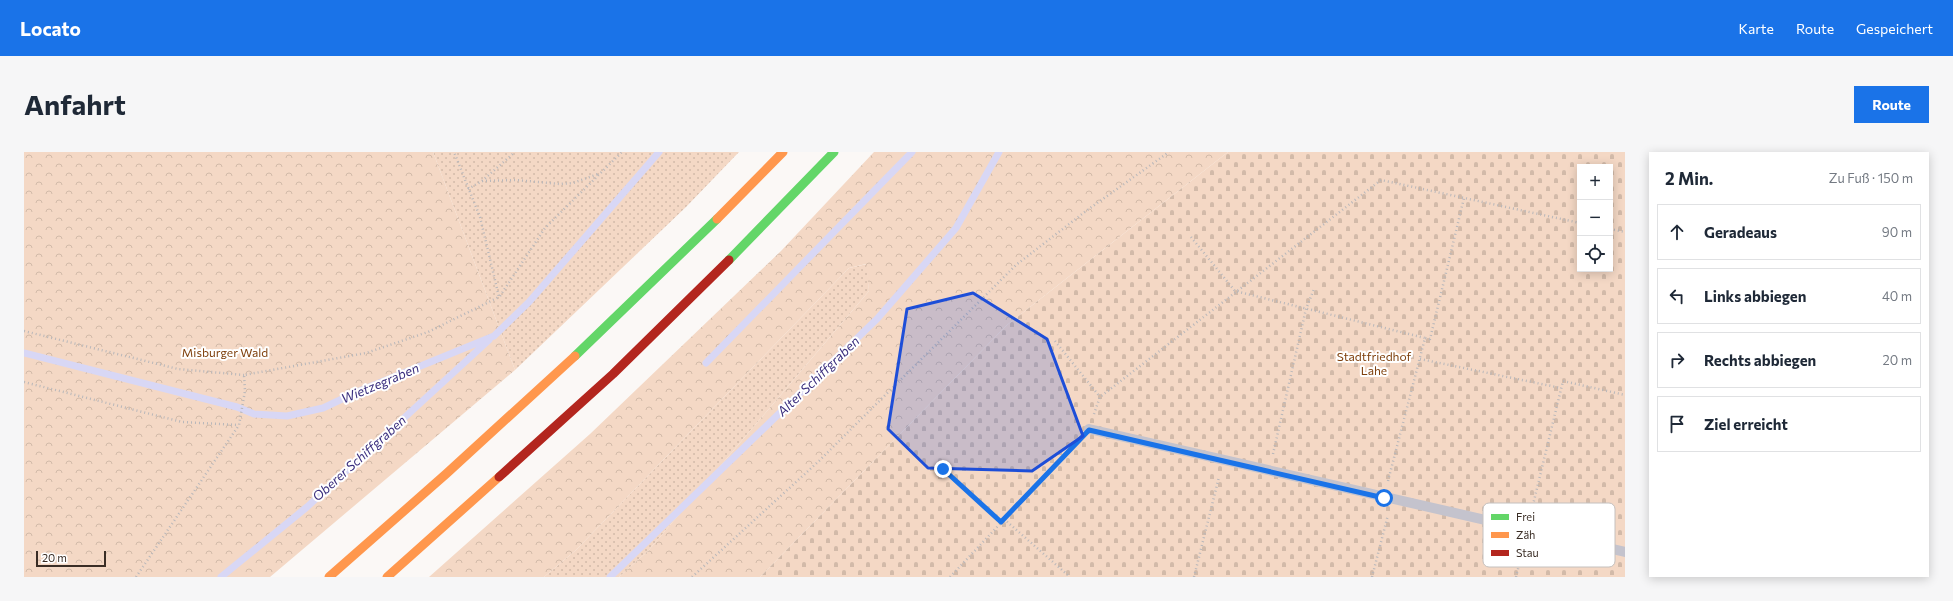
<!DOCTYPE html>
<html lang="de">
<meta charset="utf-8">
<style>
:root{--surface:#fff;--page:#f6f6f7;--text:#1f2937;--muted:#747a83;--line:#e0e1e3;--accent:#1a73e8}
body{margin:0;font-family:Commissioner,sans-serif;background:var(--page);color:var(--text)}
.controls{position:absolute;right:12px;top:12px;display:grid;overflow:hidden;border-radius:0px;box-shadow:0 2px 10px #0003}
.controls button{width:36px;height:36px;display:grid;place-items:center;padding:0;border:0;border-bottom:1px solid var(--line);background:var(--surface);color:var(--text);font:20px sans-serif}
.scale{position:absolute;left:12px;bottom:10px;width:70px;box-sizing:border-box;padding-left:4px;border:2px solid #3a2d25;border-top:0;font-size:11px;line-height:14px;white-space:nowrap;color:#3a2d25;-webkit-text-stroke:3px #fff;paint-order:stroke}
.stop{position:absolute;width:12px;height:12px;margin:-9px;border:3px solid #1a73e8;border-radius:50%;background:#fff}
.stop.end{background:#1a73e8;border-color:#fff;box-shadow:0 1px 4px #0008}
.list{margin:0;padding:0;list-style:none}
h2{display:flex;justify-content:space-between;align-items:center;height:52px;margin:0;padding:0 16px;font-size:17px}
h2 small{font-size:13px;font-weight:400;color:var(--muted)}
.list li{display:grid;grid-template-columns:26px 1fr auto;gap:12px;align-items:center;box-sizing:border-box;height:56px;margin:0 8px 8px;padding:0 8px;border:1px solid var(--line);border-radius:0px}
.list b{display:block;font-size:15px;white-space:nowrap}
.list em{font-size:13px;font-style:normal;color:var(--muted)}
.icon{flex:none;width:22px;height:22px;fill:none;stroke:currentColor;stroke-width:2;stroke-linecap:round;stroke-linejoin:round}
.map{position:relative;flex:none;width:1601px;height:425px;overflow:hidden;border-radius:0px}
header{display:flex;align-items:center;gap:24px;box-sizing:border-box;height:56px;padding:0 20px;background:var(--accent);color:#fff}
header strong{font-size:19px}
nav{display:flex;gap:22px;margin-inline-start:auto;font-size:14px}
.intro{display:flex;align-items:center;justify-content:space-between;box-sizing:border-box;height:96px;padding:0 24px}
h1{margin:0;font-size:28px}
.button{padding:10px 18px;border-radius:0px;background:var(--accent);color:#fff;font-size:14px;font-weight:700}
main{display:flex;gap:24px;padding:0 24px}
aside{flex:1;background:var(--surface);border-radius:0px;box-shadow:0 2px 10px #0003}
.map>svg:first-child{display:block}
</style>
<header>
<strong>Locato</strong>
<nav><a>Karte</a><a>Route</a><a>Gespeichert</a></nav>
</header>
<div class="intro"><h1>Anfahrt</h1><a class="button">Route</a></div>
<main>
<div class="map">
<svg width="1601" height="425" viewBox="0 0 1601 425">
<defs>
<pattern id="grass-dots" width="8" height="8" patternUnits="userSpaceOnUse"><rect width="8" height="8" fill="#f4d8c5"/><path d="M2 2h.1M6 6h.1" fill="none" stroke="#d2baa9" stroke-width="1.8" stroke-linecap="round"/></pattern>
<pattern id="forest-crowns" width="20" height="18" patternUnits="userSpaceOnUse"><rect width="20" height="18" fill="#f4d8c5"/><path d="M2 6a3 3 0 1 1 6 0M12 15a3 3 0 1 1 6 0" fill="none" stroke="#d2baa9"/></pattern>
<pattern id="cemetery-stones" width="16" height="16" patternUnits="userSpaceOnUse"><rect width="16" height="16" fill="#f4d8c5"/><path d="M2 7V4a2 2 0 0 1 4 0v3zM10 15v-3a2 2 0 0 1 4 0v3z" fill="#d2baa9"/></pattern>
</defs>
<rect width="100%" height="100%" fill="#fbf8f6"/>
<path fill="url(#grass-dots)" d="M 409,0 L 715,0 L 662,55 L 491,218 Z
M 843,112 L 845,139 L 624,399 L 595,425 L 520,425 L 552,398 L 825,116 Z"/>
<path fill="url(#forest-crowns)" d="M 0,0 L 409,0 L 491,218 L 246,425 L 0,425 Z
M 850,0 L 1204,0 L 983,173 L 736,425 L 595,425 L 624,399 L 845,139 L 842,112 L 825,116 L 552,398 L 520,425 L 405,425 L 566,282 L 757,99 Z"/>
<path fill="url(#cemetery-stones)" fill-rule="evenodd" d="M 1204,0 L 1601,0 L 1601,425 L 736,425 L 983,173 ZM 1556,15 L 1586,15 L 1586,117 L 1556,117 Z"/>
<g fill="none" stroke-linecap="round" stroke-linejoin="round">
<path stroke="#d8d7f5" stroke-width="7" d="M 0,201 L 138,236 L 213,255 L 230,262 L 263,264 L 299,256 L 333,240 L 470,184 L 505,150 L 635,0
M 682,211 L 888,0
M 197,425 L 283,355 L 465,188
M 586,425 L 853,167 L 932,76 L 975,0"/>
<path stroke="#b8b7ba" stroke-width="2.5" stroke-dasharray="1 3" stroke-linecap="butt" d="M 458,29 L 492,28 L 536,32 L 549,31 L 574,22
M 444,37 L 458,29 L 491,0
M 1586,77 L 1601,80
M 1167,85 L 1211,139 L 1401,186
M 476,144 L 521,76 L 598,0
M 0,179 L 154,217 L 220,223
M 1031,189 L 1076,245
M 1396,207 L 1537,236
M 0,230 L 158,270 L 214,273
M 1070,262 L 1076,245 L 1357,28 L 1556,71
M 1249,302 L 1282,157 L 1290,137
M 919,317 L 977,370
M 1364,329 L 1401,186 L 1406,187 L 1440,46
M 1507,361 L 1539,229 L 1601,243
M 980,367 L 1046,425
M 112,425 L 215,273 L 221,239 L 220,223 L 342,201 L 404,180 L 475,145 L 456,65 L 430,0
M 668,425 L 795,309 L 992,113 L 1062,59 L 1145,0
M 926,425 L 1055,288
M 1170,425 L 1195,325
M 1348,425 L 1364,363
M 1492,425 L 1500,393"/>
<path stroke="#c4c3cd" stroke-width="10" d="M 1065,277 L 1601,400"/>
<path stroke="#63d668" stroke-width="9" d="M 705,108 L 810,0
M 551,204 L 693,67"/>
<path stroke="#ff974d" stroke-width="9" d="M 693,67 L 759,0
M 305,425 L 422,322 L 551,204
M 363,425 L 475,325"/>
<path stroke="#b3261e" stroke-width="9" d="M 475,325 L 589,222 L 705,108"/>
</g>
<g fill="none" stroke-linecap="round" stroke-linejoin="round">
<path stroke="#1a73e8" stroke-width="5" d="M 919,317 L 977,370 L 1065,278 L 1360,346"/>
</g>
<path fill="#1d4ed8" fill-opacity="0.2" stroke="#1d4ed8" stroke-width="3" stroke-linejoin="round" d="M 949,141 L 1023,187 L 1059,284 L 1008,319 L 904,316 L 864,277 L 883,157 Z"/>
<g text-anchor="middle" stroke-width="4" stroke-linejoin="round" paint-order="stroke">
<g font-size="12" fill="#7f400d" stroke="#fff">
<text x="201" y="205">Misburger Wald</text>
<text x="1350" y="209">Stadtfriedhof<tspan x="1350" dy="14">Lahe</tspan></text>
</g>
<g font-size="13" font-style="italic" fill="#392d7d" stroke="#fff">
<text transform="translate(794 224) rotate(-44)" y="5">Alter Schiffgraben</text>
<text transform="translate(356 231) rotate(-23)" y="5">Wietzegraben</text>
<text transform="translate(335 306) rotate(-42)" y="5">Oberer Schiffgraben</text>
</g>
</g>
<rect x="1459" y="351" width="132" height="64" rx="6" fill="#fff" stroke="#c4c0be" stroke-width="1"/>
<rect x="1467" y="362" width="18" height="6" fill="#63d668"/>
<rect x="1467" y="380" width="18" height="6" fill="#ff974d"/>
<rect x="1467" y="398" width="18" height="6" fill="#b3261e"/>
<g font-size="11" fill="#3a2d25">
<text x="1492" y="369">Frei</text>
<text x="1492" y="387">Zäh</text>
<text x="1492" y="405">Stau</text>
</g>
</svg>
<div class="controls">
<button>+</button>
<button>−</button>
<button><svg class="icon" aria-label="locate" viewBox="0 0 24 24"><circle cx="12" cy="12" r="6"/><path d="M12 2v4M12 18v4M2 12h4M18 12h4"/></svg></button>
</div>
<div class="scale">20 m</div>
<div class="stop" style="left:1360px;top:346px"></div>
<div class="stop end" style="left:919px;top:317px"></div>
</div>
<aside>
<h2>2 Min.<small>Zu Fuß · 150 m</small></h2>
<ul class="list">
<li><svg class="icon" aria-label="ahead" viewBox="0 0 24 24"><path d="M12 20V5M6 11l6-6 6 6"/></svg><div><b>Geradeaus</b></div><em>90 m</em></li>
<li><svg class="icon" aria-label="left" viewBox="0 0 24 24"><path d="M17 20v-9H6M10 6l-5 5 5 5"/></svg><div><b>Links abbiegen</b></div><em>40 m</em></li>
<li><svg class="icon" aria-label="right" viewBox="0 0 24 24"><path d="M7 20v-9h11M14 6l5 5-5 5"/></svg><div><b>Rechts abbiegen</b></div><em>20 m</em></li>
<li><svg class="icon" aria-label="arrive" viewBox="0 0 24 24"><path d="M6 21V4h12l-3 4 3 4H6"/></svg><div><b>Ziel erreicht</b></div></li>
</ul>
</aside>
</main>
